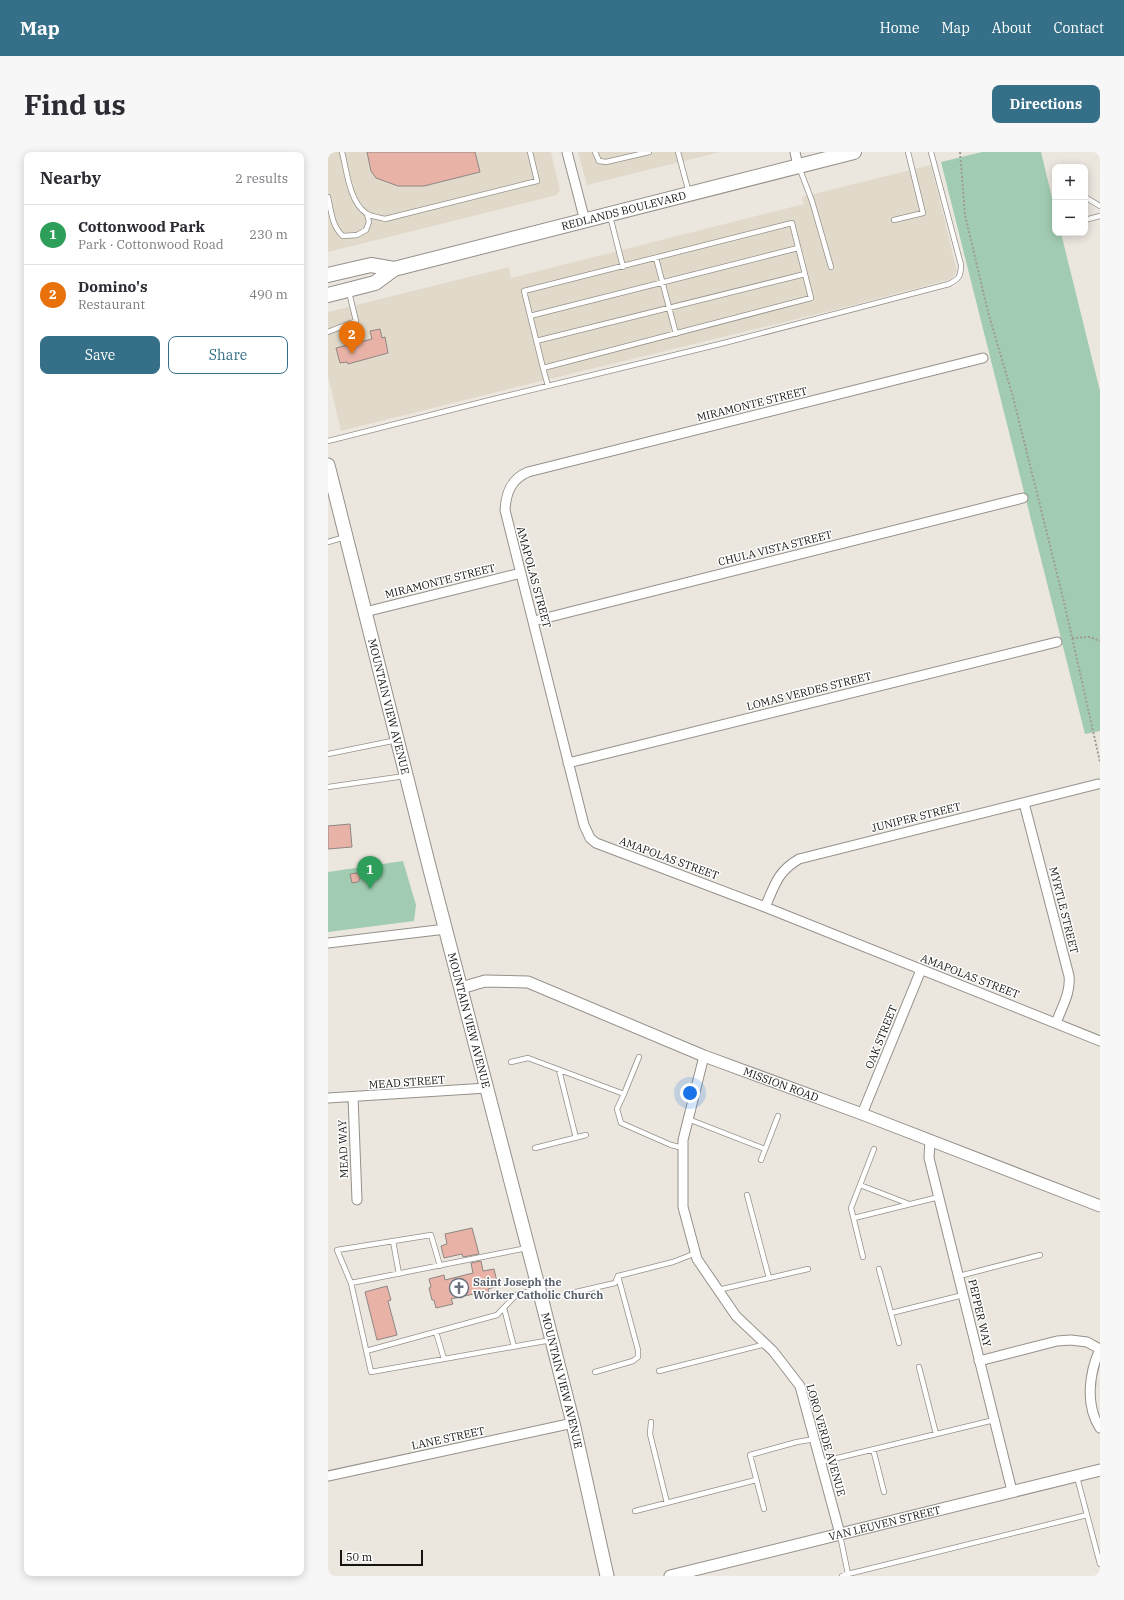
<!DOCTYPE html>
<meta charset="utf-8">
<style>
:root{--surface:#fff;--page:#f7f7f7;--text:#2b2b33;--muted:#7c7c81;--line:#e1e1e2;--accent:#357088}
body{margin:0;font-family:"IBM Plex Serif",serif;background:var(--page);color:var(--text)}
.controls{position:absolute;right:12px;top:12px;display:grid;overflow:hidden;border-radius:8px;box-shadow:0 2px 10px #0003}
.controls button{width:36px;height:36px;display:grid;place-items:center;padding:0;border:0;border-bottom:1px solid var(--line);background:var(--surface);color:var(--text);font:20px sans-serif}
.scale{position:absolute;left:12px;bottom:10px;width:83px;box-sizing:border-box;padding-left:4px;border:2px solid #161512;border-top:0;font-size:11px;line-height:14px;white-space:nowrap;color:#161512;-webkit-text-stroke:3px #fff;paint-order:stroke}
.you{position:absolute;left:362px;top:941px;width:14px;height:14px;margin:-10px;border:3px solid #fff;border-radius:50%;background:#1a73e8;box-shadow:0 0 0 6px #1a73e833}
.badge{display:grid;place-items:center;width:26px;height:26px;border-radius:50%;background:var(--accent);color:#fff;font-size:13px;font-weight:700}
.pin{position:absolute;translate:-50% -33px;filter:drop-shadow(0 1px 2px #0008)}
.pin::after{content:'';position:absolute;top:21px;width:14px;height:12px;background:inherit;clip-path:polygon(0 0,100% 0,50% 100%)}
.list{margin:0;padding:0;list-style:none}
h2{display:flex;justify-content:space-between;align-items:center;height:52px;margin:0;padding:0 16px;font-size:17px}
h2 small{font-size:13px;font-weight:400;color:var(--muted)}
.list li{display:grid;grid-template-columns:26px 1fr auto;gap:12px;align-items:center;box-sizing:border-box;height:60px;padding:0 16px;border-top:1px solid var(--line)}
.list b{display:block;font-size:15px;white-space:nowrap}
.list p{margin:0;font-size:13px;white-space:nowrap;color:var(--muted)}
.list em{font-size:13px;font-style:normal;color:var(--muted)}
.actions{display:flex;gap:8px;padding:12px 16px}
.actions a{flex:1;padding:9px 0;border:1px solid var(--accent);border-radius:8px;text-align:center;font-size:14px;color:var(--accent)}
.actions .main{background:var(--accent);color:#fff}
.map{position:relative;flex:none;width:772px;height:1424px;overflow:hidden;border-radius:8px}
header{display:flex;align-items:center;gap:24px;box-sizing:border-box;height:56px;padding:0 20px;background:var(--accent);color:#fff}
header strong{font-size:19px}
nav{display:flex;gap:22px;margin-inline-start:auto;font-size:14px}
.intro{display:flex;align-items:center;justify-content:space-between;box-sizing:border-box;height:96px;padding:0 24px}
h1{margin:0;font-size:28px}
.button{padding:10px 18px;border-radius:8px;background:var(--accent);color:#fff;font-size:14px;font-weight:700}
main{display:flex;gap:24px;padding:0 24px}
aside{flex:1;background:var(--surface);border-radius:8px;box-shadow:0 2px 10px #0003}
.map>svg:first-child{display:block}
</style>
<header>
<strong>Map</strong>
<nav><a>Home</a><a>Map</a><a>About</a><a>Contact</a></nav>
</header>
<div class="intro"><h1>Find us</h1><a class="button">Directions</a></div>
<main>
<aside>
<h2>Nearby<small>2 results</small></h2>
<ul class="list">
<li><span class="badge" style="background:#2e9e5b">1</span><div><b>Cottonwood Park</b><p>Park · Cottonwood Road</p></div><em>230 m</em></li>
<li><span class="badge" style="background:#e8710a">2</span><div><b>Domino's</b><p>Restaurant</p></div><em>490 m</em></li>
</ul>
<div class="actions"><a class="main">Save</a><a>Share</a></div>
</aside>
<div class="map">
<svg width="772" height="1424" viewBox="0 0 772 1424">
<rect width="100%" height="100%" fill="#ebe6de"/>
<path fill="#e1d9ca" d="M 0,0 L 223,0 L 232,38 L 229,43 L 0,100 Z
M 250,0 L 392,0 L 259,33 Z
M 603,13 L 629,119 L 624,127 L 502,159 L 209,230 L 13,279 L 0,224 L 0,160 L 181,115 L 183,126 L 476,52 L 474,45 Z"/>
<path fill="#a1ccb2" d="M 654,0 L 713,0 L 727,58 L 727,81 L 733,81 L 772,239 L 772,579 L 757,582 L 613,10 Z
M 75,709 L 88,753 L 86,769 L 0,780 L 0,720 Z"/>
<path fill="#e8b2a6" stroke="#8f8683" d="M 39,0 L 147,0 L 152,20 L 96,34 L 70,34 L 48,26 L 43,19 Z
M 52,177 L 54,186 L 57,185 L 60,201 L 20,212 L 19,210 L 12,211 L 8,196 L 44,187 L 42,179 Z
M 22,672 L 24,695 L 0,697 L 0,674 Z
M 29,721 L 32,723 L 32,727 L 30,730 L 24,731 L 22,722 Z
M 144,1076 L 151,1102 L 135,1105 L 134,1102 L 116,1106 L 113,1094 L 119,1092 L 117,1082 Z
M 153,1109 L 155,1119 L 166,1117 L 170,1134 L 160,1137 L 161,1141 L 150,1144 L 150,1141 L 123,1147 L 125,1152 L 108,1156 L 106,1148 L 104,1148 L 101,1136 L 103,1135 L 101,1127 L 116,1123 L 117,1128 L 145,1121 L 143,1111 Z
M 59,1134 L 63,1148 L 60,1149 L 69,1183 L 49,1188 L 37,1140 Z"/>
<g fill="none" stroke-linecap="round" stroke-linejoin="round">
<defs>
<path id="service" d="M 14,0 C 19,19 21,49 38,61 C 43,65 51,65 57,67 L 209,29 L 202,0
M 267,0 L 271,9 L 278,10 L 321,0
M 350,0 L 361,41
M 471,15 L 484,49 L 503,115
M 0,45 C 3,58 4,75 15,84 L 29,83 L 38,78 L 41,70 L 39,62
M 757,45 L 772,54
M 282,64 L 295,115
M 566,68 L 595,61 L 580,0
M 757,68 L 772,64
M 464,71 L 483,146 L 215,216 L 196,139 Z
M 328,106 L 348,182
M 202,164 L 470,96
M 0,180 L 28,169 L 21,140
M 208,189 L 477,122
M 215,216 L 220,234
M 0,289 L 166,247 L 396,191 L 621,132 C 631,127 633,124 633,113 L 603,0
M 0,390 L 17,385
M 0,602 L 69,588
M 0,635 L 77,624
M 183,910 L 200,906 L 296,942 L 289,957 L 293,971 L 343,993 L 355,996
M 231,918 L 248,986
M 296,942 L 311,905
M 360,967 L 437,997
M 207,996 L 258,983
M 433,1008 L 450,964
M 532,1033 L 581,1052
M 419,1043 L 441,1126
M 526,1066 L 611,1045
M 65,1089 L 71,1122
M 199,1096 L 23,1131 L 43,1220 L 223,1188
M 535,1105 L 523,1056 L 546,997
M 551,1117 L 571,1191
M 631,1124 L 712,1103
M 23,1131 L 9,1098 L 103,1083 L 112,1114
M 390,1138 L 480,1117
M 248,1140 L 287,1131 L 290,1124 L 294,1123 L 345,1110 L 368,1101
M 176,1156 L 186,1195
M 563,1161 L 635,1143
M 108,1180 L 116,1207
M 38,1199 L 169,1163 L 188,1143 L 210,1137
M 591,1215 L 608,1282
M 331,1219 L 438,1192
M 267,1220 L 305,1209 L 310,1205 L 310,1198 L 290,1124
M 323,1270 L 322,1282 L 339,1351
M 545,1297 L 556,1340
M 493,1310 L 666,1268
M 749,1325 L 772,1412
M 436,1357 L 422,1303 L 469,1290 L 487,1287
M 307,1359 L 428,1328
M 512,1383 L 520,1422 L 759,1363
M 514,1424 L 520,1422"/>
<path id="minor" d="M 239,0 L 257,69
M 467,0 L 470,14
M 655,206 L 200,320 C 183,327 178,341 177,358 L 256,673 L 262,686 L 268,691 L 437,755 L 772,889
M 37,460 L 193,421
M 206,469 L 695,346
M 240,611 L 729,490
M 696,651 L 741,824 C 743,840 734,855 728,871
M 437,755 C 447,733 449,720 471,707 L 770,632
M 0,791 L 118,777
M 376,904 L 355,988 L 355,1055 L 369,1107 L 408,1164 L 445,1199 L 472,1234 L 512,1382
M 25,945 L 29,1048
M 0,946 L 159,936
M 534,962 L 593,818
M 602,988 L 601,1006 L 684,1339
M 772,1197 C 761,1221 757,1253 772,1276
M 651,1209 L 729,1189 L 743,1188 L 759,1190 L 772,1197
M 0,1324 L 245,1271"/>
<g id="tertiary">
<path id="s1" d="M 133,836 L 157,829 L 200,830 L 376,904 L 534,962 L 772,1054"/>
<path id="s2" d="M 342,1424 L 772,1318"/>
</g>
<g id="secondary">
<path id="s3" d="M 0,313 L 100,710 L 214,1149 L 245,1271 L 279,1424"/>
</g>
<g id="primary">
<path d="M 0,123 L 43,113 L 66,117"/>
<path id="s4" d="M 0,143 L 47,131 L 66,117 L 526,0"/>
</g>
</defs>
<use href="#service" stroke="#95918a" stroke-width="6"/>
<use href="#minor" stroke="#95918a" stroke-width="11"/>
<use href="#tertiary" stroke="#95918a" stroke-width="13"/>
<use href="#secondary" stroke="#95918a" stroke-width="15"/>
<use href="#primary" stroke="#95918a" stroke-width="16"/>
<path stroke="#9f9c95" stroke-width="2" stroke-dasharray="2 2" stroke-linecap="butt" d="M 632,0 L 637,63 L 660,160 L 685,245 L 736,450 L 772,610
M 744,486 L 762,485 L 772,489"/>
<use href="#service" stroke="#fff" stroke-width="4.5"/>
<use href="#minor" stroke="#fff" stroke-width="9"/>
<use href="#tertiary" stroke="#fff" stroke-width="11"/>
<use href="#secondary" stroke="#fff" stroke-width="13"/>
<use href="#primary" stroke="#fff" stroke-width="14"/>
</g>
<defs>
<symbol id="church-ring" viewBox="-11 -11 22 22"><circle r="9.5" fill="#fff" stroke="#6b7280" stroke-width="1.5"/><path d="M-1.2-6h2.4v3.5h3.3v2.4h-3.3V6h-2.4V-.1h-3.3v-2.4h3.3Z" fill="#6b7280"/></symbol>
</defs>
<g fill-rule="evenodd">
<use href="#church-ring" x="120" y="1125" width="22" height="22"/>
</g>
<g text-anchor="middle" stroke-width="3" stroke-linejoin="round" paint-order="stroke">
<g font-size="11" fill="#161512" stroke="#fff">
<text dy="4" stroke="none"><textPath href="#s4" startOffset="309">REDLANDS BOULEVARD</textPath></text>
<text transform="translate(424 252) rotate(-14)" y="4">MIRAMONTE STREET</text>
<text transform="translate(447 396) rotate(-14)" y="4">CHULA VISTA STREET</text>
<text transform="translate(206 425) rotate(75)" y="4">AMAPOLAS STREET</text>
<text transform="translate(112 429) rotate(-14)" y="4">MIRAMONTE STREET</text>
<text transform="translate(481 539) rotate(-14)" y="4">LOMAS VERDES STREET</text>
<text dy="4" stroke="none"><textPath href="#s3" startOffset="249">MOUNTAIN VIEW AVENUE</textPath></text>
<text transform="translate(588 665) rotate(-14)" y="4">JUNIPER STREET</text>
<text transform="translate(341 706) rotate(20)" y="4">AMAPOLAS STREET</text>
<text transform="translate(736 758) rotate(76)" y="4">MYRTLE STREET</text>
<text transform="translate(642 824) rotate(21)" y="4">AMAPOLAS STREET</text>
<text dy="4" stroke="none"><textPath href="#s3" startOffset="573">MOUNTAIN VIEW AVENUE</textPath></text>
<text transform="translate(553 885) rotate(-68)" y="4">OAK STREET</text>
<text transform="translate(79 930) rotate(-4)" y="4">MEAD STREET</text>
<text dy="4" stroke="none"><textPath href="#s1" startOffset="341">MISSION ROAD</textPath></text>
<text transform="translate(15 997) rotate(-92)" y="4">MEAD WAY</text>
<text transform="translate(652 1161) rotate(77)" y="4">PEPPER WAY</text>
<text dy="4" stroke="none"><textPath href="#s3" startOffset="945">MOUNTAIN VIEW AVENUE</textPath></text>
<text transform="translate(120 1286) rotate(-12)" y="4">LANE STREET</text>
<text transform="translate(498 1288) rotate(74)" y="4">LORO VERDE AVENUE</text>
<text dy="4" stroke="none"><textPath href="#s2" startOffset="221">VAN LEUVEN STREET</textPath></text>
</g>
<g font-size="11" font-weight="bold" fill="#5b616d" stroke="#fff" text-anchor="start">
<text x="145" y="1134">Saint Joseph the<tspan x="145" dy="13">Worker Catholic Church</tspan></text>
</g>
</g>
</svg>
<div class="controls">
<button>+</button>
<button>−</button>
</div>
<div class="scale">50 m</div>
<div class="you"></div>
<div class="pin badge" style="left:42px;top:737px;background:#2e9e5b">1</div>
<div class="pin badge" style="left:24px;top:202px;background:#e8710a">2</div>
</div>
</main>
